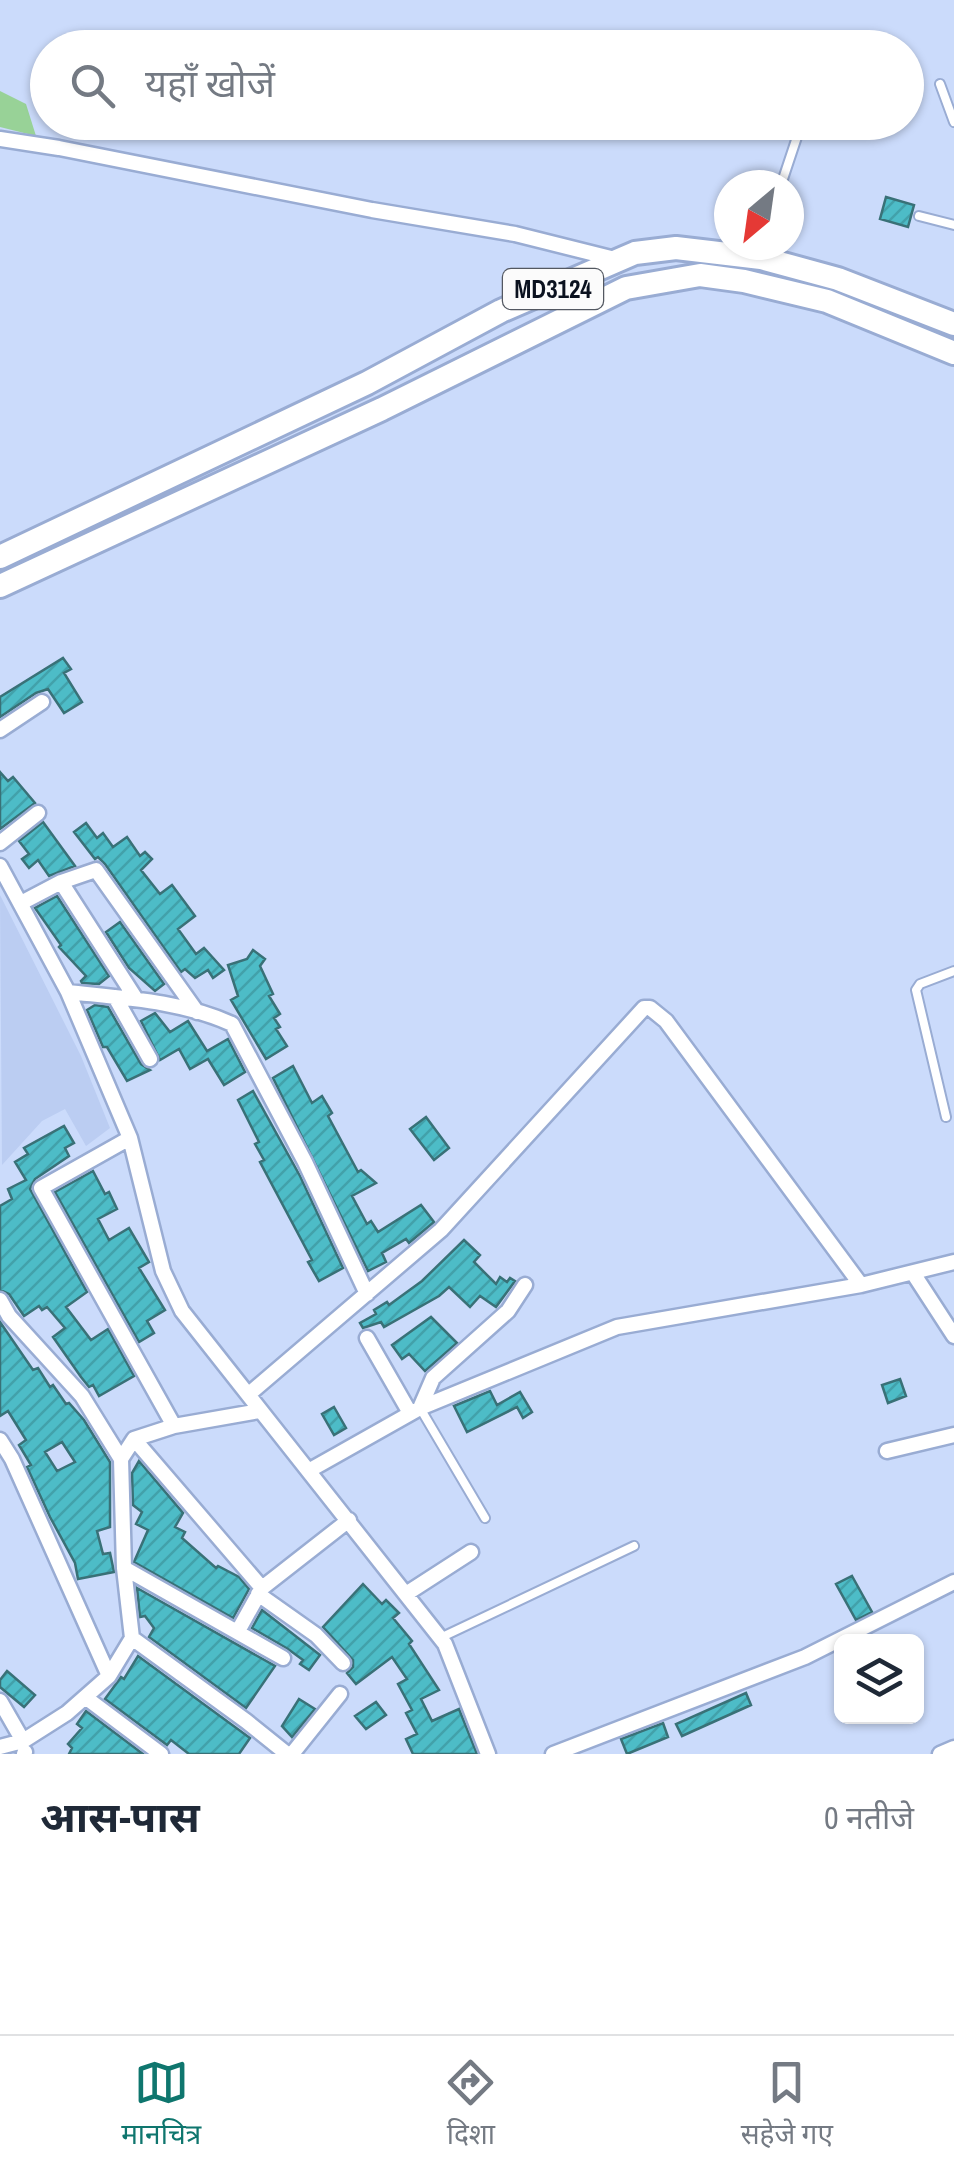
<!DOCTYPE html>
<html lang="hi">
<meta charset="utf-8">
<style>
:root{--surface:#fff;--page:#f6f6f7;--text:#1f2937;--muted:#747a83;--line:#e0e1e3;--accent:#0f766e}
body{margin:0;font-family:"Archivo Narrow","Noto Sans Devanagari",sans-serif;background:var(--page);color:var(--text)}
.controls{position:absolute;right:30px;bottom:30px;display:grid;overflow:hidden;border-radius:15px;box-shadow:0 2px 8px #0004}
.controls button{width:90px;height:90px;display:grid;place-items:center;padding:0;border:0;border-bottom:2px solid var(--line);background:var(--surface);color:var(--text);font:50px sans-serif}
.compass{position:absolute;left:714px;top:170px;width:90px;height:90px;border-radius:50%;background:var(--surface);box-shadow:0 2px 8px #0004;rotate:209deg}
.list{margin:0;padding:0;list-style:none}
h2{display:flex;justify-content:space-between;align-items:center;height:130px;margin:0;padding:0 40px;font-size:42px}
h2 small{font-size:32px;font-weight:400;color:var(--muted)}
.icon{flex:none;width:55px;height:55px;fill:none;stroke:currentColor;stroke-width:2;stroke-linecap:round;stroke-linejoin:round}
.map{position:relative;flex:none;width:954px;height:1754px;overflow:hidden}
.search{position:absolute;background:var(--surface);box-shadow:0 2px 8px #0004;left:30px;right:30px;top:30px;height:110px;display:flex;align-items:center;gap:25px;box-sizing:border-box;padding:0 35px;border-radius:55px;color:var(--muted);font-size:38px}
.sheet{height:280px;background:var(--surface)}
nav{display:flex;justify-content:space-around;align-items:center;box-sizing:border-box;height:140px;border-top:2px solid var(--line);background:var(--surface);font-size:28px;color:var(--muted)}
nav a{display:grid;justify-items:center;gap:5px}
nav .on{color:var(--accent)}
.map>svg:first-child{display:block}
</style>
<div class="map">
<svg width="954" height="1754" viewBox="0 0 954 1754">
<defs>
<pattern id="building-hatch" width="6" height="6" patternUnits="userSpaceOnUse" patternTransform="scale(2.5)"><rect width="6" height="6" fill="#4dbcc7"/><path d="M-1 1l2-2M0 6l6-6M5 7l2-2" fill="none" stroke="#42a1aa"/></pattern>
</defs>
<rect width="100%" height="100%" fill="#cbdbfb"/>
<path fill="#bbcdf2" d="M 0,895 L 81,1056 L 110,1128 L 86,1146 L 65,1109 L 42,1121 L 2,1165 Z"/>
<path fill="#98d297" d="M 0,91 L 26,104 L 36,136 L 0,127 Z"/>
<path fill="url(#building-hatch)" stroke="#397177" stroke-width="2.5" fill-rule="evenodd" d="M 886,197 L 914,205 L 908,227 L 880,219 Z
M 63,658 L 71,669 L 64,673 L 82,702 L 64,713 L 48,689 L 36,693 L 0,717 L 0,697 Z
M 0,772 L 8,781 L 13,777 L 35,803 L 0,829 Z
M 43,822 L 75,866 L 49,876 L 38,860 L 29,868 L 22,859 L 29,854 L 19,841 Z
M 86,823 L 97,838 L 103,833 L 113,847 L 127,837 L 140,856 L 145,852 L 152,859 L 141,870 L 160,894 L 172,885 L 195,916 L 178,929 L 196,954 L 204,948 L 224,970 L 213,978 L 208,970 L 195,978 L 185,969 L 181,972 L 105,864 L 98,857 L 95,859 L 74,832 Z
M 57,896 L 109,976 L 99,984 L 82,983 L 81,981 L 86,976 L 59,947 L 61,945 L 35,908 Z
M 120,922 L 164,984 L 155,991 L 129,968 L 106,932 Z
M 253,950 L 265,959 L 260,966 L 273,994 L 269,996 L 280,1014 L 274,1018 L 280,1027 L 276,1029 L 287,1046 L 266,1059 L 231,1000 L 238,996 L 228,965 L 247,959 Z
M 95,1005 L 108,1007 L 141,1064 L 150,1070 L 127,1081 L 107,1047 L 103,1047 L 87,1010 Z
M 155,1013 L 170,1032 L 188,1021 L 207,1051 L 228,1039 L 245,1072 L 224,1085 L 208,1059 L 190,1069 L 179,1049 L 160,1060 L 141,1021 Z
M 293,1066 L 312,1103 L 322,1096 L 332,1113 L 328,1116 L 358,1172 L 361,1170 L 376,1183 L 352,1196 L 367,1224 L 371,1221 L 378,1232 L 421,1205 L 434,1222 L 409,1243 L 406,1239 L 382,1253 L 386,1262 L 368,1271 L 273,1078 Z
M 253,1091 L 300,1176 L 343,1268 L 319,1281 L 308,1262 L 312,1260 L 260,1162 L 264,1160 L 255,1144 L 259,1142 L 238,1100 Z
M 426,1117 L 449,1148 L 434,1160 L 410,1129 Z
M 64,1126 L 74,1143 L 65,1148 L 69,1156 L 35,1179 L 30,1189 L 87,1292 L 66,1307 L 91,1340 L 108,1329 L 134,1376 L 99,1396 L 93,1385 L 89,1387 L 81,1377 L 53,1337 L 65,1328 L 47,1307 L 42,1310 L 39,1306 L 24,1316 L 9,1294 L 0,1290 L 0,1206 L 12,1199 L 8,1189 L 26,1180 L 15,1162 L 28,1154 L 24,1148 Z
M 93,1171 L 105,1194 L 109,1192 L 117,1209 L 98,1219 L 109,1240 L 129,1228 L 149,1262 L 139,1268 L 165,1310 L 147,1321 L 154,1333 L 139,1342 L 55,1192 Z
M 464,1240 L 480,1255 L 474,1262 L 496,1284 L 500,1277 L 507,1282 L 510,1278 L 515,1281 L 496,1307 L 480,1296 L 470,1307 L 449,1287 L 439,1296 L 384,1327 L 381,1322 L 363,1328 L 360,1323 L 376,1314 L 374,1310 L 387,1302 L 389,1305 L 422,1281 Z
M 431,1317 L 457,1343 L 425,1371 L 409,1354 L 402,1359 L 392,1345 Z
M 0,1322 L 33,1370 L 38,1368 L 50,1387 L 53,1385 L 66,1404 L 69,1403 L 84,1420 L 110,1462 L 110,1527 L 97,1531 L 103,1554 L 110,1553 L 114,1572 L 78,1579 L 75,1563 L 50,1517 L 27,1467 L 31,1465 L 19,1445 L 26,1440 L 8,1411 L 0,1416 ZM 62,1442 L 75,1462 L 57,1471 L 45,1452 Z
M 900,1379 L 906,1396 L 888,1403 L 882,1385 Z
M 490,1391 L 497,1405 L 520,1392 L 532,1412 L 523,1418 L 517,1407 L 467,1432 L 454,1406 Z
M 334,1407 L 346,1428 L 334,1435 L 322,1414 Z
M 139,1461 L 183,1513 L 175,1527 L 185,1532 L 182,1538 L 216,1568 L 218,1566 L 239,1577 L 249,1589 L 233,1618 L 134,1562 L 148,1530 L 136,1524 L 142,1512 L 133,1505 L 132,1473 Z
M 852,1576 L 872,1612 L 856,1620 L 836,1584 Z
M 363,1584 L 382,1604 L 386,1600 L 399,1613 L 393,1618 L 412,1641 L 409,1644 L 439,1690 L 421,1699 L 432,1721 L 459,1709 L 477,1754 L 413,1754 L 406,1739 L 417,1734 L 406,1713 L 412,1710 L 398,1684 L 407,1679 L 392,1657 L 356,1684 L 347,1673 L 353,1667 L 353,1660 L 323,1627 Z
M 137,1588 L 275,1666 L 246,1708 L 149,1637 L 154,1628 L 145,1616 L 140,1617 Z
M 262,1610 L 320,1655 L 309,1670 L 300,1664 L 303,1660 L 288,1649 L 252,1628 Z
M 138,1656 L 250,1738 L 239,1754 L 189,1754 L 171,1740 L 167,1745 L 105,1699 L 121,1677 L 124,1679 Z
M 7,1671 L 35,1695 L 24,1707 L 0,1687 L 0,1680 Z
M 746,1693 L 751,1705 L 682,1736 L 676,1724 Z
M 299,1699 L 315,1709 L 292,1737 L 282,1726 Z
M 376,1702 L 386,1715 L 366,1729 L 355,1716 Z
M 86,1711 L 143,1754 L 69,1754 L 72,1748 L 68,1744 L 82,1728 L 77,1724 Z
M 663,1723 L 668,1737 L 627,1754 L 621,1739 Z"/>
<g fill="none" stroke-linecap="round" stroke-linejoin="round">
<defs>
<path id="service" d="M 940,84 L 954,122
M 781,185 L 802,122
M 919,216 L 954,225
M 946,1117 L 916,990 L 920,984 L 954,971
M 420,1408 L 485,1518
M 440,1638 L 634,1546"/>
<path id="minor" d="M 0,139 L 59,148 L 372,210 L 515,234 L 619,260
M 0,730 L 42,702
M 0,843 L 38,813
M 0,866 L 68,992 L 130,1138 L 163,1271 L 182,1311 L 445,1644 L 488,1754
M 61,882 L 136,999
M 21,903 L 61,882 L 96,870 L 197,1012
M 68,992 C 123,998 182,1001 232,1024 L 305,1162 L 367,1294
M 115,997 L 150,1059
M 130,1138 L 41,1188 L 174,1426
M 913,1273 L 954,1336
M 0,1300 L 9,1316 L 82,1396 L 121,1459
M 367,1338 L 410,1413
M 249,1394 L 441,1230 L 644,1008 L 650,1008 L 666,1021 L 861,1285
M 420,1408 L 433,1378 L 508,1311 L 525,1285
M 134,1439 L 262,1588
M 0,1440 L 12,1459 L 109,1676
M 887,1451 L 954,1435
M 310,1470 L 420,1408 L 617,1327 L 861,1285 L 954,1262
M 124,1568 L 283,1658
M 258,1594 L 316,1635 L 343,1663
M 406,1594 L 471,1552
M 238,1631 L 262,1588 L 349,1520
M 132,1638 L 246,1721 L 287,1754
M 85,1697 L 161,1754
M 0,1701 L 23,1741
M 0,1747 L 23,1741 L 67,1713 L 109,1676 L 132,1638 L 124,1568 L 121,1459 L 134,1439 L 174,1426 L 259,1411
M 24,1754 L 25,1752
M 292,1754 L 340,1694
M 553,1754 L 805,1657 L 954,1582
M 940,1754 L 954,1748"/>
<path id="primary" d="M 0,557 L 367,383 L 501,311 L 635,253 L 676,248 L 761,258 L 838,279 L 954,324
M 0,586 L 382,409 L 626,288 L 700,275 L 744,281 L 827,301 L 954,353"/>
</defs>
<use href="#service" stroke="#99acd3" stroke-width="12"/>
<use href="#minor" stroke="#99acd3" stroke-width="19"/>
<use href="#primary" stroke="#99acd3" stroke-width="28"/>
<use href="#service" stroke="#fff" stroke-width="8"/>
<use href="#minor" stroke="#fff" stroke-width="14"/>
<use href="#primary" stroke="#fff" stroke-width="22"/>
</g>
<g text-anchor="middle" stroke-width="8" stroke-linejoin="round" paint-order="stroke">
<rect fill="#fbfbfb" stroke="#535861" stroke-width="2.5" x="503" y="269" width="100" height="40" rx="8"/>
<g font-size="25" font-weight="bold" fill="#0b121f">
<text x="553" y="298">MD3124</text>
</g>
</g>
</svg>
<div class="controls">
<button><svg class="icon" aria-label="layers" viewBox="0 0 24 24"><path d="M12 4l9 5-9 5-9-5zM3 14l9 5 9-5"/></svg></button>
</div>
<svg class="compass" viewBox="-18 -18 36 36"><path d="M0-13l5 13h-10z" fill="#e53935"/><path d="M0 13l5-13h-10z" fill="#747a83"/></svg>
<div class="search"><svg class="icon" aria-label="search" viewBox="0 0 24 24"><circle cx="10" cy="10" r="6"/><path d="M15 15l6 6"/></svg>यहाँ खोजें</div>
</div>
<section class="sheet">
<h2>आस-पास<small>0 नतीजे</small></h2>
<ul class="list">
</ul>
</section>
<nav>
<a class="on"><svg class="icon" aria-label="map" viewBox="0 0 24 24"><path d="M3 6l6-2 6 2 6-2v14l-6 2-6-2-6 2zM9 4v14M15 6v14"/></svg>मानचित्र</a>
<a><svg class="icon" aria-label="directions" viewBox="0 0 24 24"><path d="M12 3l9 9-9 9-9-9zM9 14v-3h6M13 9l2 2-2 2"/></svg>दिशा</a>
<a><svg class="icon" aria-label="saved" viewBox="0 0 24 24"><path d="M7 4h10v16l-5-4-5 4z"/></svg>सहेजे गए</a>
</nav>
